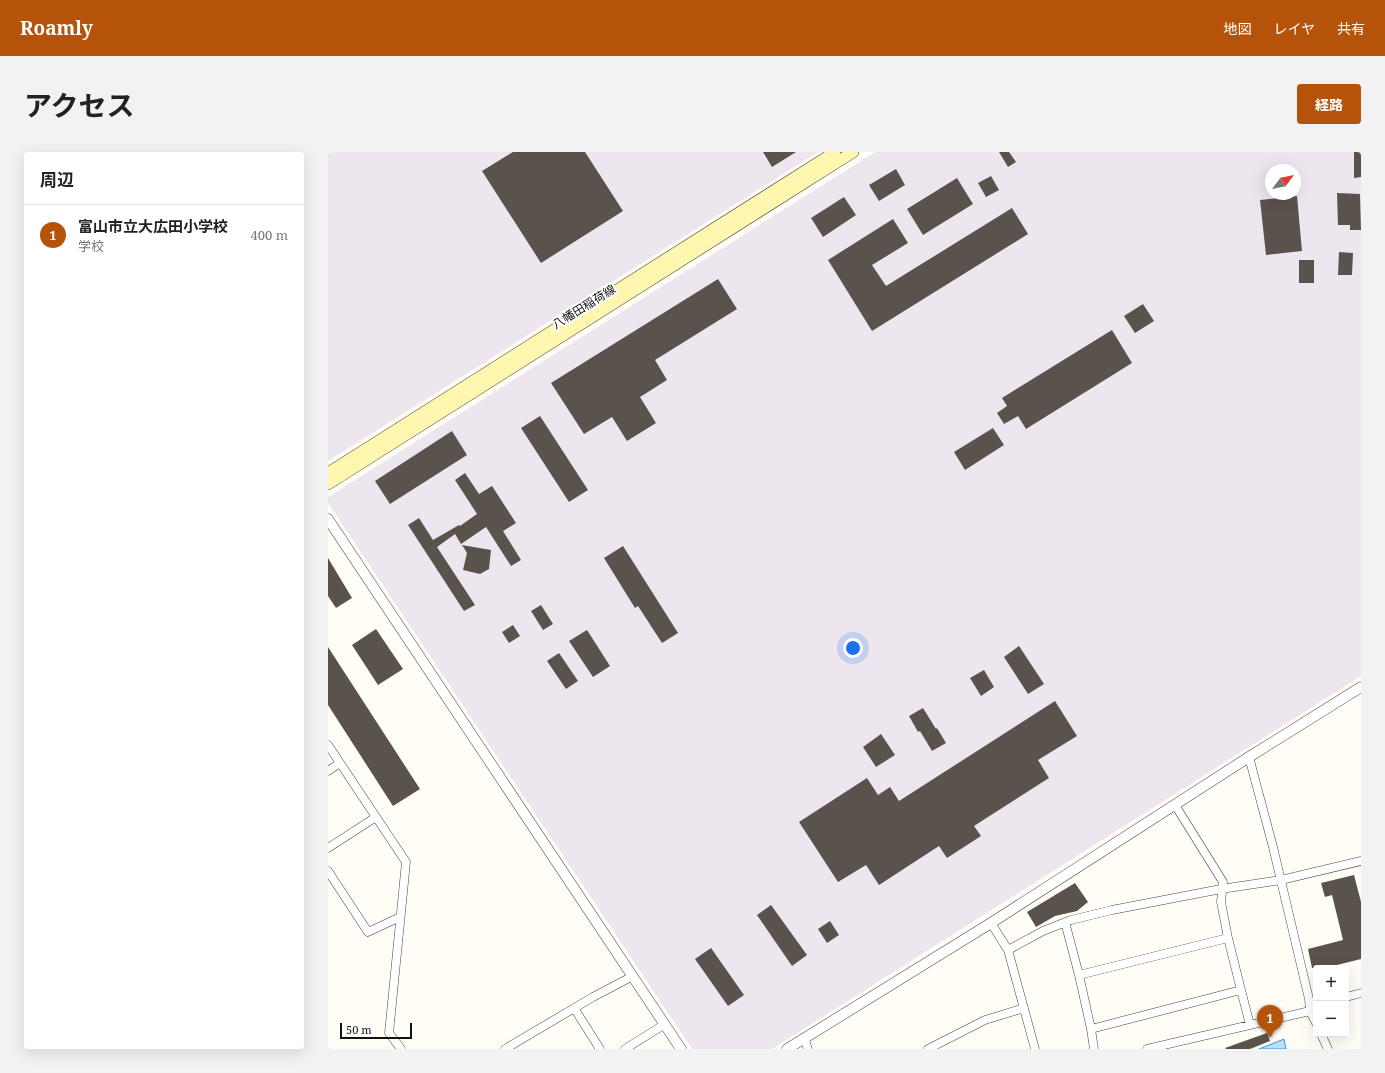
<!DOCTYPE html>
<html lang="ja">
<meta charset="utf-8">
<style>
:root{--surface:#fff;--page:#f2f2f2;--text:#222;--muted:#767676;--line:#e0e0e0;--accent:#b45309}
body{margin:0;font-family:"Noto Serif","Noto Sans JP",serif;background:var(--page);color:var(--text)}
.controls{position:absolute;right:12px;bottom:12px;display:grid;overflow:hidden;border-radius:4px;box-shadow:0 4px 16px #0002}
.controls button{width:36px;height:36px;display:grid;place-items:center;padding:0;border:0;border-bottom:1px solid var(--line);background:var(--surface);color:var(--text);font:20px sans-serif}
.compass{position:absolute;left:937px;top:12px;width:36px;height:36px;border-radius:50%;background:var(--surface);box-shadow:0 4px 16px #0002;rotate:58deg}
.scale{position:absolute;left:12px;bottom:10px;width:72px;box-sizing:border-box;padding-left:4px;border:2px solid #111;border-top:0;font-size:11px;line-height:14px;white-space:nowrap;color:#111;-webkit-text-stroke:3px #fff;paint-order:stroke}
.you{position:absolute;left:525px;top:496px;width:14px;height:14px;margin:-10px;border:3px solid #fff;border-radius:50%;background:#1a73e8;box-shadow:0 0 0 6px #1a73e833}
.badge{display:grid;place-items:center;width:26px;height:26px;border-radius:50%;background:var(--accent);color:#fff;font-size:13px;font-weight:700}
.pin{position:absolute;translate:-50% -33px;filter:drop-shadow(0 1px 2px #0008)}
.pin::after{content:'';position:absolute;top:21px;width:14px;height:12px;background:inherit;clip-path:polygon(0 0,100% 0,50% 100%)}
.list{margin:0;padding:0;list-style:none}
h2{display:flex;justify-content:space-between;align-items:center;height:52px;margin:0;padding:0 16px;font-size:17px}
h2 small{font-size:13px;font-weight:400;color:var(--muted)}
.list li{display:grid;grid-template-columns:26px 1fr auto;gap:12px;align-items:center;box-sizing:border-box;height:60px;padding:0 16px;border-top:1px solid var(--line)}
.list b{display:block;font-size:15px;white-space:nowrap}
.list p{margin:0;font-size:13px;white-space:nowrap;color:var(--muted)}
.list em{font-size:13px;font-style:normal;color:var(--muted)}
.map{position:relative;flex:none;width:1033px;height:897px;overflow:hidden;border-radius:4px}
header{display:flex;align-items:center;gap:24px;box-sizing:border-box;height:56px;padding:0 20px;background:var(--accent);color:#fff}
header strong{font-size:19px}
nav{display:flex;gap:22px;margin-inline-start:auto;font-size:14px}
.intro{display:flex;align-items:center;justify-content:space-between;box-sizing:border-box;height:96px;padding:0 24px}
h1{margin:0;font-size:28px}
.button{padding:10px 18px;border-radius:4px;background:var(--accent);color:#fff;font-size:14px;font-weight:700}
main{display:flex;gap:24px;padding:0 24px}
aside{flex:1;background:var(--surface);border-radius:4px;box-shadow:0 4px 16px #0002}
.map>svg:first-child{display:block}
</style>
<header>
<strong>Roamly</strong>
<nav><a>地図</a><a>レイヤ</a><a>共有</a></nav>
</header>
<div class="intro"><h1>アクセス</h1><a class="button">経路</a></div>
<main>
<aside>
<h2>周辺<small></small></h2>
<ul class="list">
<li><span class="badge">1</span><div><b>富山市立大広田小学校</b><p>学校</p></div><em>400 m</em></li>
</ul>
</aside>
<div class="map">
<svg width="1033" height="897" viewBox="0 0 1033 897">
<rect width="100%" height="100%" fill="#fffdf5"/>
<path fill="#eee6ef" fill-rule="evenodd" d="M 0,0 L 490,0 L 0,309 Z
M 547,0 L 1033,0 L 1033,524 L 444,897 L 364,897 L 0,351 L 0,345 ZM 943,18 L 967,18 L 967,42 L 943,42 Z"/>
<path fill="#b9e0f7" stroke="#3f96cf" d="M 956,887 L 958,897 L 931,897 Z"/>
<path fill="#5a524d" d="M 185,0 L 257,0 L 295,59 L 213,111 L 154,19 Z
M 435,0 L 468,0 L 444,15 Z
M 671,0 L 681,0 L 688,10 L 680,15 Z
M 1026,0 L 1033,0 L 1033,25 L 1026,26 Z
M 568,17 L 577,33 L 551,49 L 541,33 Z
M 663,24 L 671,38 L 658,45 L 650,31 Z
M 629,26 L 645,52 L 595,83 L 579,57 Z
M 1009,41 L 1032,42 L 1033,78 L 1022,78 L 1022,73 L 1010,73 Z
M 969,44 L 974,99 L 938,103 L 932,48 Z
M 516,45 L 528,63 L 495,85 L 483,66 Z
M 684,56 L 700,82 L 544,179 L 500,108 L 565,67 L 580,91 L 544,113 L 558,134 Z
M 1011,100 L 1025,101 L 1024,123 L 1010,123 Z
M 971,108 L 986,108 L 986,131 L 971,131 Z
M 390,127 L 409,157 L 327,208 L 339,228 L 312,245 L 328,271 L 299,289 L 284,265 L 256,282 L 223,231 Z
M 815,152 L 826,169 L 807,181 L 796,164 Z
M 784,178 L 804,211 L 698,277 L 690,264 L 676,272 L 669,261 L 679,254 L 674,246 Z
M 212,264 L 260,338 L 241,350 L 193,276 Z
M 665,276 L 676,293 L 637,318 L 626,300 Z
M 124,279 L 139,303 L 62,352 L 47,329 Z
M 137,321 L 151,342 L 164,334 L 188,371 L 175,379 L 193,408 L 183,414 L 158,375 L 133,392 L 127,382 L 109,395 L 147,453 L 136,459 L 80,373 L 91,366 L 105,388 L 131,373 L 132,374 L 149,362 L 127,328 Z
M 134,393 L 163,398 L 161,417 L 152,422 L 135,418 L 139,401 Z
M 295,394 L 350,481 L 334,491 L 310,454 L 307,456 L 276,406 Z
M 0,406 L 24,446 L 8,456 L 0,444 Z
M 213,453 L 225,472 L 215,478 L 203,459 Z
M 185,473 L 192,484 L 181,491 L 174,480 Z
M 48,477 L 75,517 L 50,533 L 24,493 Z
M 259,478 L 282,514 L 265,525 L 241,489 Z
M 691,494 L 716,532 L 700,542 L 676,505 Z
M 0,495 L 92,637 L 65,654 L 0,553 Z
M 231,501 L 250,529 L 238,537 L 219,509 Z
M 656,518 L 666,535 L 653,544 L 642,526 Z
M 727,549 L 749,584 L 710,608 L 721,626 L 646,674 L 653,684 L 619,706 L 611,694 L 551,733 L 538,713 L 510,730 L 471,670 L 539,626 L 550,643 L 562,635 L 571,649 Z
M 595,556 L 608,577 L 609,576 L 618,591 L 604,599 L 592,579 L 590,580 L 581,564 Z
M 553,582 L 567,603 L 548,615 L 535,595 Z
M 1026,723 L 1033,750 L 1033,807 L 997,816 L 984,816 L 980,797 L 1015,788 L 1004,743 L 997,745 L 993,731 Z
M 747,731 L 760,750 L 749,759 L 727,764 L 708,775 L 699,760 Z
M 443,753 L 479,803 L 464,814 L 429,763 Z
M 502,769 L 511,783 L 499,791 L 490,777 Z
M 383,796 L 416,843 L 400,854 L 367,807 Z
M 939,881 L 942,889 L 922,897 L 898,897 L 897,896 Z"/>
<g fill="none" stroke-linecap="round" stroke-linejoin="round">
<defs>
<path id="minor" d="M 0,593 L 78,710 L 61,881 L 73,897
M 921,605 L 945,695 L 981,847 L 982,859 L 988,871
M 0,619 L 12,611
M 0,696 L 48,665
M 0,719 L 40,780 L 72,765
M 737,770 L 751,823 L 900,786 L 893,750 L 895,730 L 847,653
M 663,771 L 680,798 L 707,897
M 680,798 L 715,779 L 743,768 L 784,758 L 893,737 L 953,728 L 1033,709
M 751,823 L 763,877 L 913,838 L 900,786
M 913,838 L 922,873
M 1018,845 L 1033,841
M 246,856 L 272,897
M 763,877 L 766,897
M 993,882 L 1000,897
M 476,886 L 480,897
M 177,897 L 265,845 L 305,824
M 297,897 L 337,872
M 600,897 L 657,868 L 696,856
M 819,897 L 982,859 L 988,856"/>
<path id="tertiary" d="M 0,367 L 353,897
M 459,897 L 663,771 L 921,605 L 1033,535"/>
<path id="secondary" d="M 0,321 L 507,0
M 0,332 L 525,0"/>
</defs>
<use href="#minor" stroke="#444" stroke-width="9"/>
<use href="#tertiary" stroke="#444" stroke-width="11"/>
<use href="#secondary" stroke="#333" stroke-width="12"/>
<use href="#minor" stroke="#fff" stroke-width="8"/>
<use href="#tertiary" stroke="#fff" stroke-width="10"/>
<use href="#secondary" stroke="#fff6b0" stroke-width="11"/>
</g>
<g text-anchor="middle" stroke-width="4" stroke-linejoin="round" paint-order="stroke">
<g font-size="12" fill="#111" stroke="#fff">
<text transform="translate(256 155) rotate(-32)" y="4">八幡田稲荷線</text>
</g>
</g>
</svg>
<div class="controls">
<button>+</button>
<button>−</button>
</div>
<svg class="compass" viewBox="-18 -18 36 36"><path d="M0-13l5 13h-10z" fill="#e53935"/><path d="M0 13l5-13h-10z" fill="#767676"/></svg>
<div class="scale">50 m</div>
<div class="you"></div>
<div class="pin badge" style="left:942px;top:886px">1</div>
</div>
</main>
